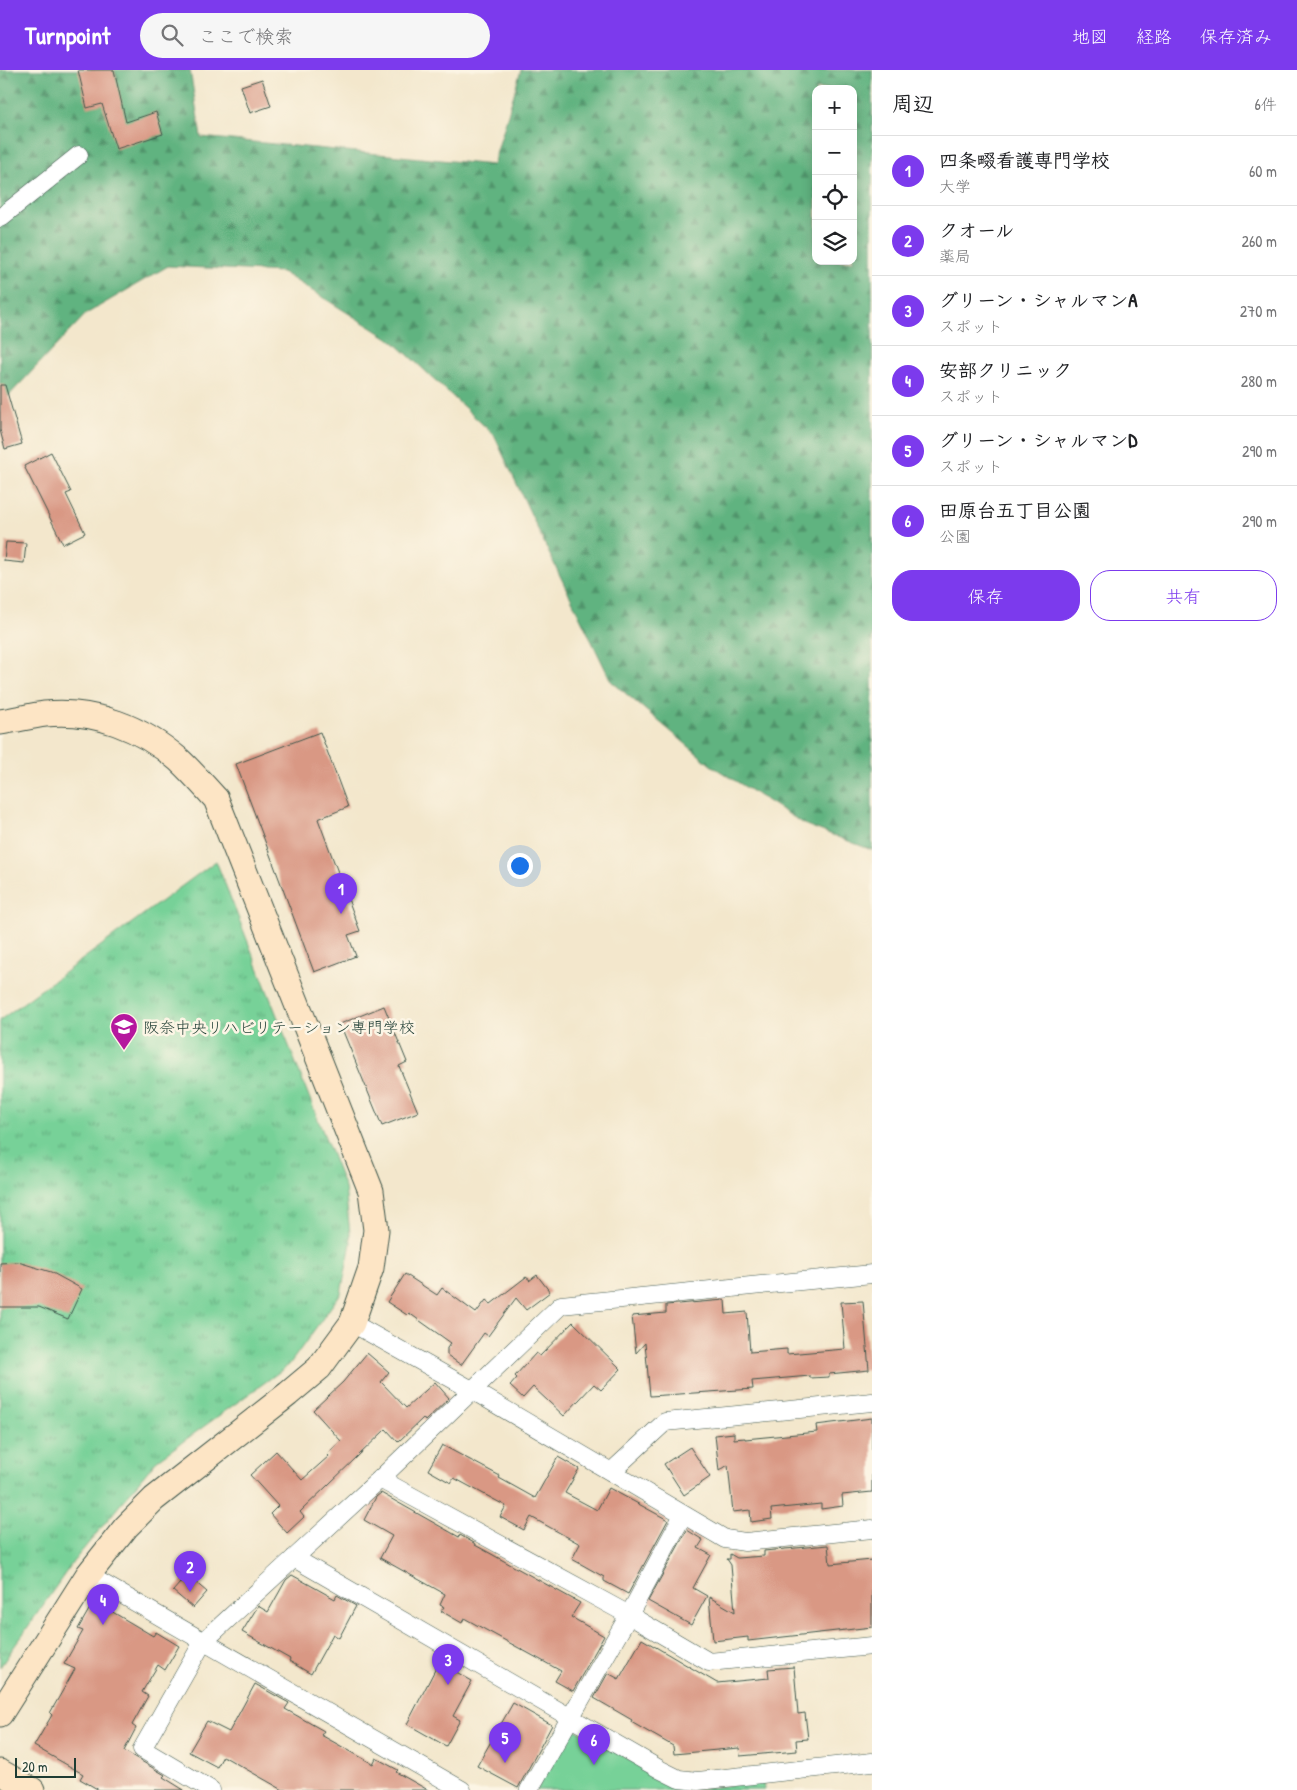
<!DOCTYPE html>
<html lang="ja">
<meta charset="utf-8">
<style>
:root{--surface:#fff;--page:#f6f6f6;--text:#202124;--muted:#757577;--line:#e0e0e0;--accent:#7c3aed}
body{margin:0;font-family:"Patrick Hand","Klee One",sans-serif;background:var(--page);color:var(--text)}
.controls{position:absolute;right:15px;top:15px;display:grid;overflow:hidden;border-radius:10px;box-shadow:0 2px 12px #0003}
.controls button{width:45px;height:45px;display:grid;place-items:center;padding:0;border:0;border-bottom:1px solid var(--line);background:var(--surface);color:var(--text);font:25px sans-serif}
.scale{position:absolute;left:15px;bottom:12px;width:61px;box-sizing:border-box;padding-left:5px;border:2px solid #1f3d34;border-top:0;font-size:14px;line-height:18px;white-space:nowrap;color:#1f3d34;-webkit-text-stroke:4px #fcf5e5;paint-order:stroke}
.you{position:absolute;left:519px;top:795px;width:18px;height:18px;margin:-12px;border:4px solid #fff;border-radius:50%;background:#1a73e8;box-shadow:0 0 0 8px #1a73e833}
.badge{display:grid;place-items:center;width:32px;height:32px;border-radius:50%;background:var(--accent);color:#fff;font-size:16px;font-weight:700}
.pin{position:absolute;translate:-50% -41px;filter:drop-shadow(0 1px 2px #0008)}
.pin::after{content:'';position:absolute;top:26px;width:18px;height:15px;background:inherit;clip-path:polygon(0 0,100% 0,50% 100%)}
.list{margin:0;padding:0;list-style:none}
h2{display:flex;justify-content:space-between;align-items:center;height:65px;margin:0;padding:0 20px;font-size:21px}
h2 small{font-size:16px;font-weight:400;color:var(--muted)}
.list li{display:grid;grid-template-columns:32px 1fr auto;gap:15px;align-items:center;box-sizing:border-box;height:70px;padding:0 20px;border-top:1px solid var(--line)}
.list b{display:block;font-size:19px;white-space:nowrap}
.list p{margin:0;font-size:16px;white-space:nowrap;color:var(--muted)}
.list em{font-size:16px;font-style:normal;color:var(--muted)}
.actions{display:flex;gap:10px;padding:15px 20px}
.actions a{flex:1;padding:11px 0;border:1px solid var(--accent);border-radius:20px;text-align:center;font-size:18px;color:var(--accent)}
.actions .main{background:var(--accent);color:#fff}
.icon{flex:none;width:28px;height:28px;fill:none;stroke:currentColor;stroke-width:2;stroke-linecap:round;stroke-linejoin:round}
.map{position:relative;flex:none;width:872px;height:1720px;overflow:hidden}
header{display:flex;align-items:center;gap:30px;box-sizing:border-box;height:70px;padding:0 25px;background:var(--accent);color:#fff}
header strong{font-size:24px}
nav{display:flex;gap:28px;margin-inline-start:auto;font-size:18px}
.search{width:350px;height:45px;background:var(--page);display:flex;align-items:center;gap:12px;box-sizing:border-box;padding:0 18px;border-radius:28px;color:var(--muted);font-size:19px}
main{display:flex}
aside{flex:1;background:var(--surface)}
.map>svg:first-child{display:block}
</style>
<header>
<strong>Turnpoint</strong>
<div class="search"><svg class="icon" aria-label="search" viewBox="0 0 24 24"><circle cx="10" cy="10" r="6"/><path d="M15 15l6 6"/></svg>ここで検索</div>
<nav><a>地図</a><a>経路</a><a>保存済み</a></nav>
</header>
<main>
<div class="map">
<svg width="872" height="1720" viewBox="0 0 872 1720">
<defs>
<pattern id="grass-tufts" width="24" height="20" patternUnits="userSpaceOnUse" patternTransform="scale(1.25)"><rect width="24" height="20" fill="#77d198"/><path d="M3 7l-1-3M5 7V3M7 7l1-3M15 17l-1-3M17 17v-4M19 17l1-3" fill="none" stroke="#61ab7d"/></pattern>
<pattern id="forest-firs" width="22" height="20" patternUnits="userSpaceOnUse" patternTransform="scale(1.25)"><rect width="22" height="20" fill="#61b380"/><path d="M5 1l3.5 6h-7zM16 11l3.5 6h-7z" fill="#4f936a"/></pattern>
</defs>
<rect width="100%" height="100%" fill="#fcf5e5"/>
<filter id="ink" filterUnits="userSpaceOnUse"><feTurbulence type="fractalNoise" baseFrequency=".02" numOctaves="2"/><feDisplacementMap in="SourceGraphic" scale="10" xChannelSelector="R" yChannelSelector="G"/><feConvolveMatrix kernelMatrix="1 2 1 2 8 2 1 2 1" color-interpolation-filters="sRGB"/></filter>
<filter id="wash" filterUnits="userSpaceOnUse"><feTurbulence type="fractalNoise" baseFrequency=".0096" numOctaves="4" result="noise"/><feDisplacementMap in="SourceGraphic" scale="20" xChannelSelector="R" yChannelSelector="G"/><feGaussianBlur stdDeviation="1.12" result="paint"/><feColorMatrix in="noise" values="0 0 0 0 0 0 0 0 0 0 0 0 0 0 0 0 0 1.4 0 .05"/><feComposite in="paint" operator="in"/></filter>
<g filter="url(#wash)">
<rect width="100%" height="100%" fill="#f3e7cc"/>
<path fill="url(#grass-tufts)" stroke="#4b8766" d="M 216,791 L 345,1118 L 351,1173 L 341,1223 L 289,1295 L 156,1391 L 73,1492 L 0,1597 L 0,950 Z"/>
<path fill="url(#forest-firs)" stroke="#40785a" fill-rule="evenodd" d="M 0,0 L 190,0 L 201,67 L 493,95 L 521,0 L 872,0 L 872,780 L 806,755 L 712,696 L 611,611 L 549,483 L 494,365 L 393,271 L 282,202 L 168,196 L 86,244 L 0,335 ZM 816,19 L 853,19 L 853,191 L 816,191 Z"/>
<path fill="#77d198" stroke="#4b8766" d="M 575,1659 L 684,1720 L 536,1720 L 554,1688 Z
M 763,1711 L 764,1720 L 691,1720 Z"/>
<g id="blocks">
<path fill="#d99884" d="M 78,0 L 114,0 L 126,52 L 156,42 L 163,64 L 116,79 L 102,34 L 87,38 Z
M 262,9 L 271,36 L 250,43 L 241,16 Z
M 0,315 L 5,315 L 22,374 L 5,379 L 0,360 Z
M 51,382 L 71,422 L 66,424 L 85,463 L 63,474 L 24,396 Z
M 6,472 L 26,473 L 24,493 L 4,491 Z
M 320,662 L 348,737 L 318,749 L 360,861 L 348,865 L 356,886 L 314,902 L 236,694 Z
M 384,936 L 407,992 L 399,996 L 418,1042 L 382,1056 L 340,954 Z
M 18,1192 L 51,1202 L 82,1219 L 68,1249 L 39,1237 L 0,1237 L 0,1193 Z
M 405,1204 L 437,1225 L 442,1218 L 476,1243 L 486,1230 L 491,1234 L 526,1207 L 530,1210 L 529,1211 L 537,1205 L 550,1222 L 526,1240 L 516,1228 L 488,1266 L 484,1263 L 461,1295 L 447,1285 L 447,1278 L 451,1273 L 409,1243 L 407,1245 L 387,1232 Z
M 725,1230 L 726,1244 L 747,1242 L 750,1282 L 787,1279 L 787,1284 L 845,1279 L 841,1232 L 863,1231 L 869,1300 L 829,1304 L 829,1307 L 810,1308 L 810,1306 L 752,1311 L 753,1319 L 650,1326 L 645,1273 L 636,1283 L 632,1246 L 666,1243 L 666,1235 Z
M 573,1252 L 621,1299 L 601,1320 L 594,1314 L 564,1346 L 533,1317 L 523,1328 L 510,1316 L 517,1308 L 515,1306 L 536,1283 L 540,1286 Z
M 367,1283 L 389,1302 L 381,1312 L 406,1338 L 435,1312 L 449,1328 L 425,1351 L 423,1348 L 398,1372 L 386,1359 L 300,1442 L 304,1447 L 287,1463 L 270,1444 L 278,1436 L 250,1405 L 276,1381 L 302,1410 L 329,1386 L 327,1384 L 341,1371 L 313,1340 L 343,1312 Z
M 872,1348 L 872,1422 L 842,1425 L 843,1436 L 821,1439 L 821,1434 L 771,1439 L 772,1449 L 751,1452 L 750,1440 L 733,1442 L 728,1395 L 719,1401 L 715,1365 L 734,1363 L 734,1369 L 745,1368 L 745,1369 L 817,1362 L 816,1355 Z
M 442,1375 L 500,1406 L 499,1408 L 535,1428 L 558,1387 L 579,1399 L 565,1423 L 597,1440 L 609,1418 L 668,1450 L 628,1524 L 604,1511 L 604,1507 L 572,1489 L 580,1474 L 531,1447 L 524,1460 L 500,1447 L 506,1436 L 454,1408 L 451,1413 L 428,1400 Z
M 690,1377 L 710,1407 L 684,1425 L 664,1394 Z
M 381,1423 L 459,1467 L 460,1465 L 474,1473 L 475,1475 L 580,1533 L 571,1547 L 604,1566 L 573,1621 L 555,1611 L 561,1601 L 464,1548 L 462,1553 L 441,1541 L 444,1537 L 440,1535 L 445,1524 L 380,1488 L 392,1466 L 364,1450 L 376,1427 Z
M 687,1460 L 703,1470 L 698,1478 L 711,1485 L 693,1518 L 707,1526 L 691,1555 L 648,1531 Z
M 828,1475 L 830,1494 L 872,1490 L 872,1557 L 748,1571 L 748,1567 L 713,1571 L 709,1527 L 735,1542 L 731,1495 L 727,1489 L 730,1489 L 730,1484 L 737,1488 L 764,1486 L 764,1481 Z
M 187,1505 L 207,1522 L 193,1538 L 173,1521 Z
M 292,1505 L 335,1529 L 337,1525 L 356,1536 L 339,1568 L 333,1564 L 311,1604 L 289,1591 L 290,1589 L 242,1562 L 258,1536 L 268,1542 L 286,1510 Z
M 94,1531 L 153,1566 L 156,1562 L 179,1576 L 165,1600 L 158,1595 L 142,1622 L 148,1626 L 132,1655 L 136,1658 L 124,1681 L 165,1705 L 163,1707 L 184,1720 L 99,1720 L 80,1709 L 83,1704 L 34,1676 L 52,1645 L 50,1643 L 75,1599 L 64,1594 L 83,1561 L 78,1559 Z
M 642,1569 L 717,1613 L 769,1608 L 768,1599 L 794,1597 L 798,1644 L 805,1643 L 808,1669 L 796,1670 L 797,1681 L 740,1686 L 739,1678 L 674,1684 L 673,1676 L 631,1652 L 632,1650 L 594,1628 L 608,1603 L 619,1609 Z
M 439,1592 L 472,1611 L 453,1646 L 460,1650 L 446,1676 L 407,1654 Z
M 255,1614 L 289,1633 L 285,1639 L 324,1661 L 321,1665 L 373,1694 L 376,1688 L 398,1700 L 396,1702 L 428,1720 L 283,1720 L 223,1686 L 217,1697 L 189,1682 L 207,1651 L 229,1662 Z
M 513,1633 L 552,1655 L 518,1718 L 477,1696 Z"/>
</g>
</g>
<g filter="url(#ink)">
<use href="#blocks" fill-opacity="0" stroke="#3f564b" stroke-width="1"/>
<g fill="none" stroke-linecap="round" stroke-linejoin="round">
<defs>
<path id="street" d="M 0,148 L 79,85
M 352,1253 L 472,1320 L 725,1469 L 745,1472 L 872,1459
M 611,1402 L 665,1352 L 872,1332
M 380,1409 L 629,1545 L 709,1592 L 872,1576
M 294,1488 L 661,1700 L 679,1709 L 698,1711 L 872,1692
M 88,1505 L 462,1720
M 211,1720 L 142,1679 L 203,1572 L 380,1409 L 561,1235 L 872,1204
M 529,1720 L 629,1545 L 683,1445"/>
<path id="secondary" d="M 0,652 C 15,650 30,646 45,644 C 95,639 142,658 179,690 C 192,702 204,716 216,729 L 371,1121 L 376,1160 L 371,1198 L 352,1253 L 319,1298 L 288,1324 L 154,1429 L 126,1457 L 88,1505 L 0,1644
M 0,1702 L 32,1720"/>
</defs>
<use href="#street" stroke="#3f564b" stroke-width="19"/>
<use href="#secondary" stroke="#3f564b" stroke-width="27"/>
<use href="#street" stroke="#fff" stroke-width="18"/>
<use href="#secondary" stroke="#fde5c5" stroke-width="25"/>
</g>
</g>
<defs>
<symbol id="university-pin" viewBox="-11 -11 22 30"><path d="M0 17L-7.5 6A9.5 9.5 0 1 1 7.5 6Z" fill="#b5179e" stroke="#fcf5e5"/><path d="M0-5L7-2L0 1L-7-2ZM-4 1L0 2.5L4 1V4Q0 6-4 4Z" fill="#fff"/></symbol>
</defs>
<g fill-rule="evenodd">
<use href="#university-pin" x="108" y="941" width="32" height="43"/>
</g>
<g text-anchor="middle" stroke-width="5" stroke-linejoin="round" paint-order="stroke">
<g font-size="16" fill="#1f3d34" stroke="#fcf5e5" text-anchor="start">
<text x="143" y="963">阪奈中央リハビリテーション専門学校</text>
</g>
</g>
</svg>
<div class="controls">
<button>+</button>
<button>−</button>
<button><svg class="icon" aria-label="locate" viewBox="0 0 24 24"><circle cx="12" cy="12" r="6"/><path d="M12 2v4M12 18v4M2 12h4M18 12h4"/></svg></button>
<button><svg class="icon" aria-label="layers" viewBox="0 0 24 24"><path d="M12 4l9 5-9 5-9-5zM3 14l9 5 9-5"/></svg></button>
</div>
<div class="scale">20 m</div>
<div class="you"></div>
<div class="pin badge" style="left:341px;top:844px">1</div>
<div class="pin badge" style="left:190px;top:1522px">2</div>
<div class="pin badge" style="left:448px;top:1615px">3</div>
<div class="pin badge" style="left:103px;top:1555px">4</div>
<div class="pin badge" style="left:505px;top:1693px">5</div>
<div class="pin badge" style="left:594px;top:1695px">6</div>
</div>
<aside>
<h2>周辺<small>6件</small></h2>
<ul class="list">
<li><span class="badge">1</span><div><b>四条畷看護専門学校</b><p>大学</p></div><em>60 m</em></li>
<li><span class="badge">2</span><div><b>クオール</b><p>薬局</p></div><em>260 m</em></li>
<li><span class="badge">3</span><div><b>グリーン・シャルマンA</b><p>スポット</p></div><em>270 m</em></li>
<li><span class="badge">4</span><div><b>安部クリニック</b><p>スポット</p></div><em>280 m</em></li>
<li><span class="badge">5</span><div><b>グリーン・シャルマンD</b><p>スポット</p></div><em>290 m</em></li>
<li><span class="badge">6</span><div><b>田原台五丁目公園</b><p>公園</p></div><em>290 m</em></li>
</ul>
<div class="actions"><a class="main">保存</a><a>共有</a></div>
</aside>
</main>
